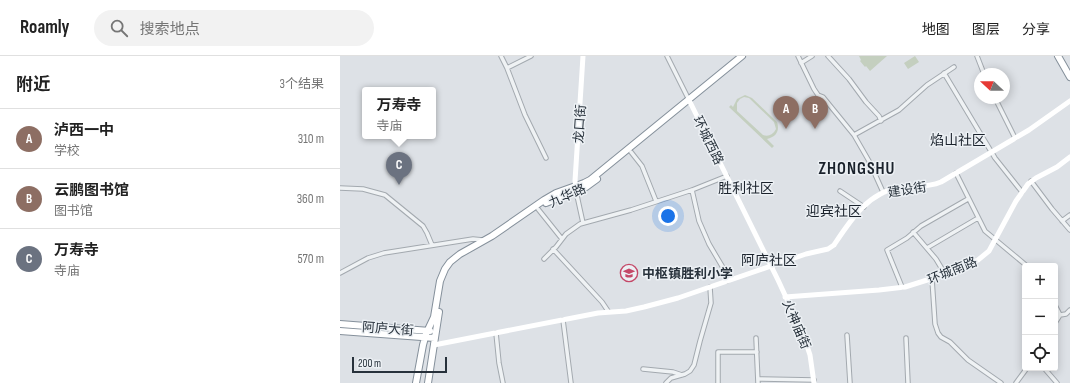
<!DOCTYPE html>
<html lang="zh">
<meta charset="utf-8">
<style>
:root{--surface:#fff;--page:#f2f2f2;--text:#222;--muted:#767676;--line:#e0e0e0;--accent:#c44868}
body{margin:0;font-family:"Sofia Sans Condensed","Noto Sans SC",sans-serif;background:var(--page);color:var(--text)}
.controls{position:absolute;right:12px;bottom:12px;display:grid;overflow:hidden;border-radius:4px;box-shadow:0 2px 10px #0003}
.controls button{width:36px;height:36px;display:grid;place-items:center;padding:0;border:0;border-bottom:1px solid var(--line);background:var(--surface);color:var(--text);font:20px sans-serif}
.compass{position:absolute;left:634px;top:12px;width:36px;height:36px;border-radius:50%;background:var(--surface);box-shadow:0 2px 10px #0003;rotate:292deg}
.scale{position:absolute;left:12px;bottom:10px;width:95px;box-sizing:border-box;padding-left:4px;border:2px solid #27313b;border-top:0;font-size:11px;line-height:14px;white-space:nowrap;color:#27313b;-webkit-text-stroke:3px #ecf0f4;paint-order:stroke}
.you{position:absolute;left:328px;top:160px;width:14px;height:14px;margin:-10px;border:3px solid #fff;border-radius:50%;background:#1a73e8;box-shadow:0 0 0 6px #1a73e833}
.badge{display:grid;place-items:center;width:26px;height:26px;border-radius:50%;background:var(--accent);color:#fff;font-size:13px;font-weight:700}
.pin{position:absolute;translate:-50% -33px;filter:drop-shadow(0 1px 2px #0008)}
.pin::after{content:'';position:absolute;top:21px;width:14px;height:12px;background:inherit;clip-path:polygon(0 0,100% 0,50% 100%)}
.popup{position:absolute;left:22px;top:31px;width:74px;height:52px;box-sizing:border-box;display:grid;place-content:center;border-radius:4px;background:var(--surface);filter:drop-shadow(0 1px 3px #0005);font-size:13px;white-space:nowrap;color:var(--muted)}
.popup b{font-size:15px;color:var(--text)}
.popup::after{content:'';position:absolute;left:50%;top:100%;margin-left:-8px;border:8px solid transparent;border-top-color:var(--surface)}
.list{margin:0;padding:0;list-style:none}
h2{display:flex;justify-content:space-between;align-items:center;height:52px;margin:0;padding:0 16px;font-size:17px}
h2 small{font-size:13px;font-weight:400;color:var(--muted)}
.list li{display:grid;grid-template-columns:26px 1fr auto;gap:12px;align-items:center;box-sizing:border-box;height:60px;padding:0 16px;border-top:1px solid var(--line)}
.list b{display:block;font-size:15px;white-space:nowrap}
.list p{margin:0;font-size:13px;white-space:nowrap;color:var(--muted)}
.list em{font-size:13px;font-style:normal;color:var(--muted)}
.icon{flex:none;width:22px;height:22px;fill:none;stroke:currentColor;stroke-width:2;stroke-linecap:round;stroke-linejoin:round}
.map{position:relative;flex:none;width:730px;height:327px;overflow:hidden}
header{display:flex;align-items:center;gap:24px;box-sizing:border-box;height:56px;padding:0 20px;background:var(--surface);border-bottom:1px solid var(--line)}
header strong{font-size:19px}
nav{display:flex;gap:22px;margin-inline-start:auto;font-size:14px}
.search{width:280px;height:36px;background:var(--page);display:flex;align-items:center;gap:10px;box-sizing:border-box;padding:0 14px;border-radius:22px;color:var(--muted);font-size:15px}
main{display:flex}
aside{flex:1;background:var(--surface)}
.map>svg:first-child{display:block}
</style>
<header>
<strong>Roamly</strong>
<div class="search"><svg class="icon" aria-label="search" viewBox="0 0 24 24"><circle cx="10" cy="10" r="6"/><path d="M15 15l6 6"/></svg>搜索地点</div>
<nav><a>地图</a><a>图层</a><a>分享</a></nav>
</header>
<main>
<aside>
<h2>附近<small>3个结果</small></h2>
<ul class="list">
<li><span class="badge" style="background:#8d6e63">A</span><div><b>泸西一中</b><p>学校</p></div><em>310 m</em></li>
<li><span class="badge" style="background:#8d6e63">B</span><div><b>云鹏图书馆</b><p>图书馆</p></div><em>360 m</em></li>
<li><span class="badge" style="background:#6b7280">C</span><div><b>万寿寺</b><p>寺庙</p></div><em>570 m</em></li>
</ul>
</aside>
<div class="map">
<svg width="730" height="327" viewBox="0 0 730 327">
<rect width="100%" height="100%" fill="#dde1e6"/>
<path fill="#c4cfbf" fill-rule="evenodd" d="M 519,0 L 547,0 L 530,15 L 526,10 L 525,11 L 520,5 L 521,4 Z
M 575,0 L 579,6 L 568,13 L 564,7 Z
M 405,39 L 412,42 L 437,66 C 440,75 436,81 427,83 L 434,90 L 432,92 L 389,51 L 391,49 L 393,51 L 397,43 ZM 404,41 L 409,42 L 434,66 L 436,73 C 433,79 428,81 423,79 L 397,55 L 397,47 L 400,43 Z"/>
<g fill="none" stroke-linecap="round" stroke-linejoin="round">
<defs>
<path id="street" d="M 161,0 L 167,12 L 185,59 L 206,102
M 327,0 L 349,44
M 458,0 L 474,33 L 478,39 L 483,41 L 514,79 L 529,105 L 543,136
M 488,0 L 509,23 L 526,46 L 539,60 L 541,65
M 637,0 L 644,18
M 461,7 L 472,0
M 167,12 L 191,0
M 604,17 L 655,102 L 682,136
M 655,42 L 675,82
M 514,79 L 559,54 L 587,29 L 614,11
M 291,96 L 302,110 L 316,145
M 616,117 L 645,175 L 687,210
M 691,125 L 712,153 L 730,174
M 0,132 L 23,133 L 45,139 L 83,170 L 87,177 L 92,189
M 352,134 L 359,165 L 369,188 L 382,210 L 387,225
M 236,135 L 243,167
M 500,135 L 524,151
M 198,153 L 222,183
M 722,165 L 730,159
M 573,176 L 596,203 L 605,218
M 587,192 L 638,162
M 213,193 L 262,246 L 268,255
M 204,203 L 216,191 L 226,178 L 240,168 L 291,154 L 352,134 L 387,120
M 0,217 L 28,202 L 44,197 L 133,183 L 143,184
M 592,223 L 595,268 L 598,277 L 601,281 L 610,286 L 628,304 L 661,327
M 562,231 L 547,194 L 567,182 L 581,170 L 628,143
M 715,249 L 720,259
M 720,259 L 726,258 L 730,254
M 223,264 L 231,327
M 715,267 L 720,259
M 156,277 L 159,307 L 163,327
M 507,279 L 510,327
M 416,282 L 418,327
M 566,282 L 568,327
M 704,312 L 717,327
M 303,313 L 333,316 L 342,319
M 418,323 L 474,324
M 326,327 L 331,322 L 345,318 L 350,315 L 354,309 L 360,285 L 371,247 L 370,231
M 378,327 L 378,296 L 417,296
M 676,327 L 687,312"/>
<path id="highway" d="M 718,0 L 730,21
M 206,147 L 246,131 L 257,123
M 0,268 L 90,275
M 0,275 L 95,282
M 76,327 L 83,289 L 86,278 L 94,261 L 100,225 L 105,213 L 110,206 L 120,198 L 152,180 L 204,144 L 216,137 L 244,127 L 250,124 L 402,0
M 88,327 L 99,256"/>
</defs>
<use href="#street" stroke="#a3a9af" stroke-width="5.5"/>
<use href="#highway" stroke="#85909b" stroke-width="8"/>
<use href="#street" stroke="#eff2f4" stroke-width="3.5"/>
<path stroke="#fff" stroke-width="5" d="M 349,44 L 438,224 L 463,278 L 470,299 L 474,327
M 236,132 L 235,125 L 243,0
M 445,241 L 539,234 L 565,231 L 603,219 L 638,204 L 649,195 L 676,145 L 688,128 L 696,122 L 717,111 L 730,101
M 94,289 L 258,257 L 286,255 L 304,251 L 338,242 L 466,198 L 488,193 L 494,189 C 510,165 528,136 559,132 C 573,130 587,132 601,126 L 689,74 L 730,45"/>
<use href="#highway" stroke="#fff" stroke-width="6"/>
</g>
<defs>
<symbol id="school-ring" viewBox="-11 -11 22 22"><circle r="9.5" fill="#ecf0f4" stroke="#c44868" stroke-width="1.5"/><path d="M0-5L7-2L0 1L-7-2ZM-4 1L0 2.5L4 1V4Q0 6-4 4Z" fill="#c44868"/></symbol>
</defs>
<g fill-rule="evenodd">
<use href="#school-ring" x="279" y="207" width="20" height="20"/>
</g>
<g text-anchor="middle" stroke-width="3" stroke-linejoin="round" paint-order="stroke">
<g font-size="13" fill="#27313b" stroke="#ecf0f4">
<text transform="translate(239 68) rotate(-86)" y="5">龙口街</text>
<text transform="translate(369 84) rotate(64)" y="5">环城西路</text>
<text transform="translate(567 133) rotate(-9)" y="5">建设街</text>
<text transform="translate(227 139) rotate(-24)" y="5">九华路</text>
<text transform="translate(612 214) rotate(-22)" y="5">环城南路</text>
<text transform="translate(457 268) rotate(67)" y="5">火神庙街</text>
<text transform="translate(48 272) rotate(4)" y="5">阿庐大街</text>
</g>
<g font-size="13" font-weight="bold" fill="#27313b" stroke="#ecf0f4" text-anchor="start">
<text x="302" y="222">中枢镇胜利小学</text>
</g>
<g font-size="14" fill="#1a222c" stroke="#ecf0f4">
<text x="618" y="89">焰山社区</text>
<text x="406" y="137">胜利社区</text>
<text x="494" y="160">迎宾社区</text>
<text x="429" y="209">阿庐社区</text>
</g>
<g font-size="17" font-weight="bold" letter-spacing="1" fill="#1a222c" stroke="#ecf0f4">
<text x="517" y="118">ZHONGSHU</text>
</g>
</g>
</svg>
<div class="controls">
<button>+</button>
<button>−</button>
<button><svg class="icon" aria-label="locate" viewBox="0 0 24 24"><circle cx="12" cy="12" r="6"/><path d="M12 2v4M12 18v4M2 12h4M18 12h4"/></svg></button>
</div>
<svg class="compass" viewBox="-18 -18 36 36"><path d="M0-13l5 13h-10z" fill="#e53935"/><path d="M0 13l5-13h-10z" fill="#767676"/></svg>
<div class="scale">200 m</div>
<div class="you"></div>
<div class="pin badge" style="left:446px;top:73px;background:#8d6e63">A</div>
<div class="pin badge" style="left:475px;top:73px;background:#8d6e63">B</div>
<div class="pin badge" style="left:59px;top:129px;background:#6b7280">C</div>
<div class="popup"><b>万寿寺</b>寺庙</div>
</div>
</main>
